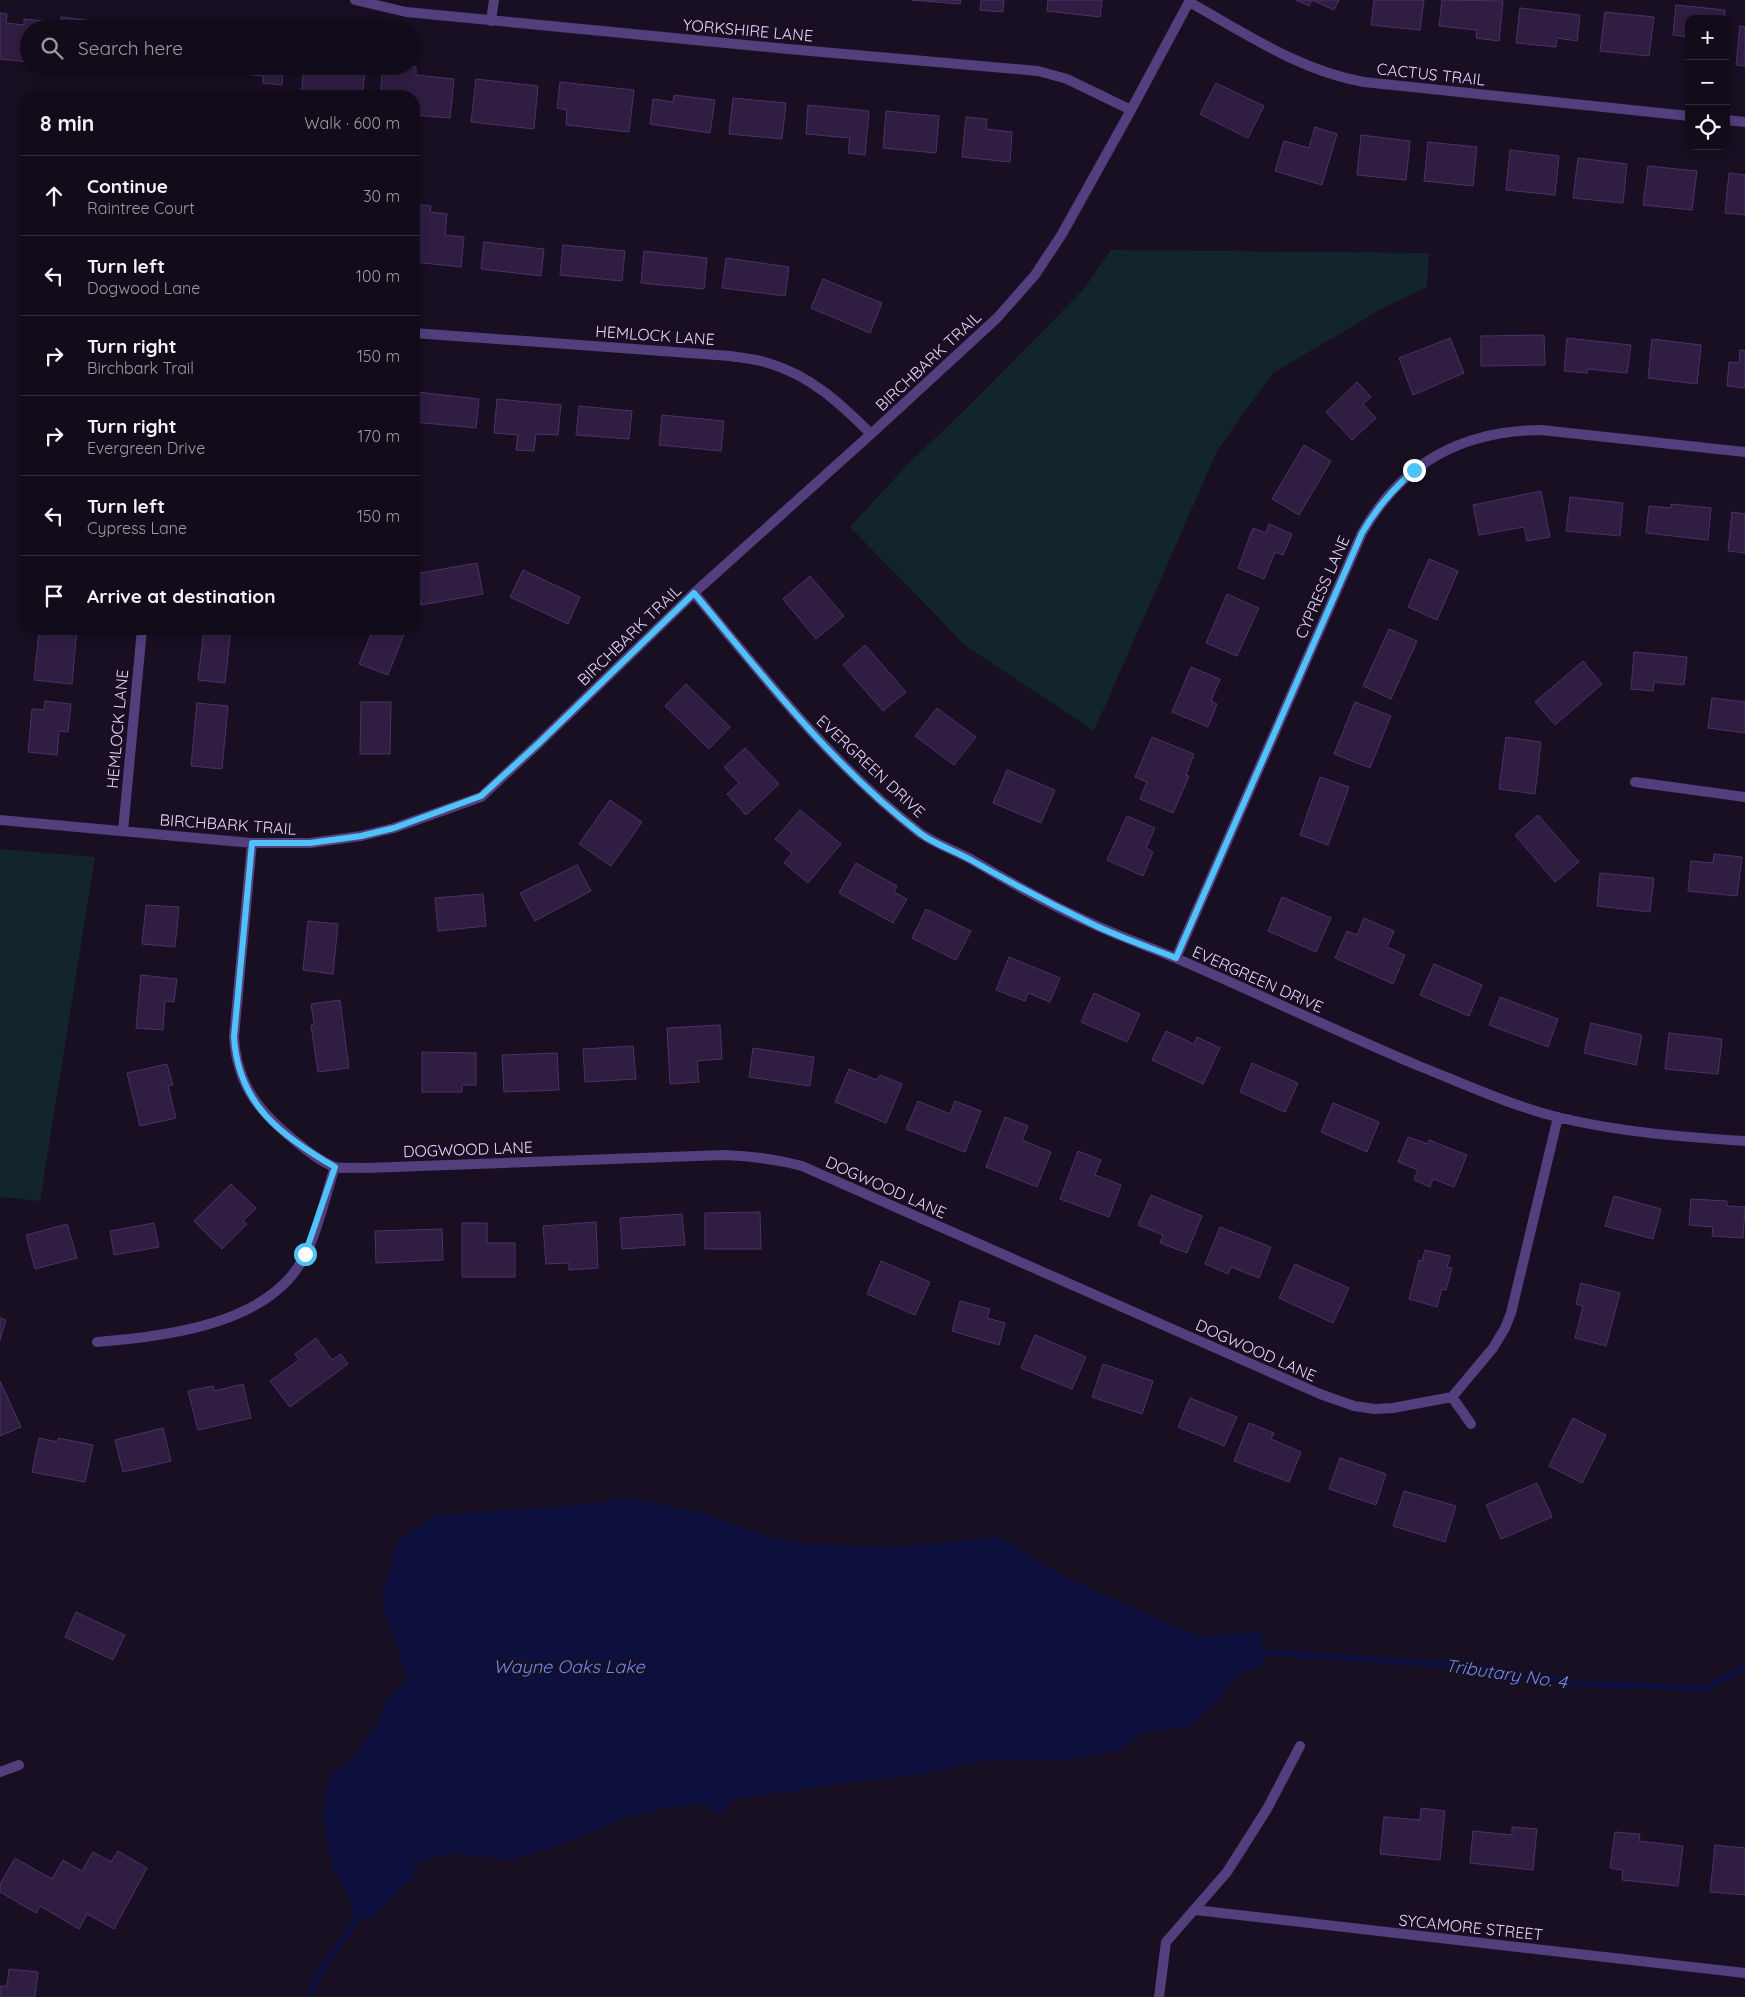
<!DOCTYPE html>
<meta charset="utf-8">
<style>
:root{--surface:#120b1a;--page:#1b1423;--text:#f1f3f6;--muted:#9c9ba2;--line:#312b39}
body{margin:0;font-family:Quicksand,sans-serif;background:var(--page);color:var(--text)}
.controls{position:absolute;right:15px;top:15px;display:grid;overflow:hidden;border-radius:10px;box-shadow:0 2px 12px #0003}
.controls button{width:45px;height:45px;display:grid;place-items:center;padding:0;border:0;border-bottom:1px solid var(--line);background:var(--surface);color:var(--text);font:25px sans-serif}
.stop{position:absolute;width:15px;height:15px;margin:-11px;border:4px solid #4fc3f7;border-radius:50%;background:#fff}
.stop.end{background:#4fc3f7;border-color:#fff;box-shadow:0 1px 5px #0008}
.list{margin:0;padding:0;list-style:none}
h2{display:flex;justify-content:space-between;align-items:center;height:65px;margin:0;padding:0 20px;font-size:21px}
h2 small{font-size:16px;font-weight:400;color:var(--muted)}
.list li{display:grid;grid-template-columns:32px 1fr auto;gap:15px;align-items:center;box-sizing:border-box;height:80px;padding:0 20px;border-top:1px solid var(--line)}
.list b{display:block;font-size:19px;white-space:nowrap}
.list p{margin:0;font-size:16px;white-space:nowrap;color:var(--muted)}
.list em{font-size:16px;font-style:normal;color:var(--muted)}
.icon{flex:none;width:28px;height:28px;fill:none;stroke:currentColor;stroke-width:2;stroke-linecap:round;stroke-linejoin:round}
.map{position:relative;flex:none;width:1745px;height:1997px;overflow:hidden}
.search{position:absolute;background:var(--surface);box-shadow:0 2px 12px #0003;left:20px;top:20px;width:400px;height:55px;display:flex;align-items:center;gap:12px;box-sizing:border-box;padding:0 18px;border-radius:28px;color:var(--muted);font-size:19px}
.panel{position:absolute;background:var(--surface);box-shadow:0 2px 12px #0003;left:20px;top:90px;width:400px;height:545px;border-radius:20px}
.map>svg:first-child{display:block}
</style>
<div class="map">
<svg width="1745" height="1997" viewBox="0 0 1745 1997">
<rect width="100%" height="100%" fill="#180f22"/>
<path fill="#13252c" d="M 1111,250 L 1429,253 L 1427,287 L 1385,307 L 1273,373 L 1218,449 L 1094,731 L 966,646 L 850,527 L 911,461 L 969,406 L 1083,290 Z
M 0,849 L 95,857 L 40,1201 L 0,1197 Z"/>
<path fill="#0d103d" d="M 625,1497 L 698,1512 L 771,1537 L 807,1544 L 895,1547 L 999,1537 L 1061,1575 L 1153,1617 L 1200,1636 L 1262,1632 L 1263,1665 L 1238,1675 L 1220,1698 L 1191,1726 L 1142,1733 L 1121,1750 L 1068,1760 L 979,1761 L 917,1775 L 846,1783 L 731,1800 L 727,1811 L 714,1813 L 706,1804 L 666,1808 L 615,1822 L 574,1840 L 512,1860 L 450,1853 L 414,1864 L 414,1880 L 403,1886 L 373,1918 L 356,1920 L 346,1891 L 332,1867 L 322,1809 L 332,1773 L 349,1763 L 376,1725 L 386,1701 L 408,1679 L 381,1600 L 397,1542 L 436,1515 L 593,1504 Z"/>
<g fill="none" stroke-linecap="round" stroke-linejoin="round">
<path stroke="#0d103d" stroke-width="7" d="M 1262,1652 L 1467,1666 L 1583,1684 L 1707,1688 L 1745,1666
M 309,1997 C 318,1968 341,1946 356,1920"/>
</g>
<path fill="#2f1d42" stroke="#4e306c" d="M 912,0 L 961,0 L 960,4 Z
M 981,0 L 1004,0 L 1003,12 L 980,10 Z
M 1048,0 L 1102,0 L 1100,17 L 1047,11 Z
M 1296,0 L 1339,0 L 1334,10 L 1312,0 L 1309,6 Z
M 1374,0 L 1424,0 L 1420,30 L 1371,25 Z
M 1442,0 L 1503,1 L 1499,41 L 1476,38 L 1477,30 L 1439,26 Z
M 1676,5 L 1725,10 L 1724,19 L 1689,19 L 1689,37 L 1673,35 Z
M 1520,8 L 1580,15 L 1577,41 L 1557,38 L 1556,47 L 1516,43 Z
M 1605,12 L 1654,17 L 1649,56 L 1600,51 Z
M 0,13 L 7,14 L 6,23 L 24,25 L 24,19 L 44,21 L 43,29 L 29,29 L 29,62 L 0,59 Z
M 61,17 L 86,20 L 85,29 L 60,29 Z
M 1740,26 L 1745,27 L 1745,66 L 1736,65 Z
M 71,66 L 122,66 L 122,71 Z
M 147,66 L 199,66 L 199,71 Z
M 216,66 L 283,66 L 282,85 L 263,83 L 263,76 L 216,71 Z
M 304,66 L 366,66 L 362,96 L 301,96 Z
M 383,66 L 416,67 L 416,75 L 454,79 L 450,118 L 414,115 L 414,96 L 380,96 Z
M 476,79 L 538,86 L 534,129 L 471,122 Z
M 560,82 L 634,90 L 629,132 L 566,125 L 567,110 L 557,108 Z
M 1216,83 L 1264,106 L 1248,138 L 1200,114 Z
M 674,95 L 715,100 L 710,133 L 650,124 L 653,99 L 673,102 Z
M 733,98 L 786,103 L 782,139 L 729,134 Z
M 808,105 L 869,111 L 865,155 L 848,153 L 850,138 L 806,134 Z
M 886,111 L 939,116 L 936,153 L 883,148 Z
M 966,117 L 987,119 L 986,129 L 1012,132 L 1010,162 L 962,157 Z
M 1315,127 L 1337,134 L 1322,185 L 1275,171 L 1284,141 L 1309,148 Z
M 1361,135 L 1410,141 L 1406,180 L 1357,175 Z
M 1428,142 L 1477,147 L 1473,186 L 1424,181 Z
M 1510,150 L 1559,156 L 1555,195 L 1506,190 Z
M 1578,158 L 1627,164 L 1623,203 L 1573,198 Z
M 1648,166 L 1697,171 L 1692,210 L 1643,205 Z
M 1729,173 L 1745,175 L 1745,215 L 1725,213 Z
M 414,204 L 431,206 L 430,212 L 447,214 L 445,235 L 464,237 L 461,267 L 414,262 Z
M 484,242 L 544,249 L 541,276 L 481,269 Z
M 563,245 L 625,251 L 622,281 L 560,275 Z
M 644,251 L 707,258 L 704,289 L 641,283 Z
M 726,258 L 789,267 L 785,296 L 722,288 Z
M 823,279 L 882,303 L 870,333 L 811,308 Z
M 1544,335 L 1545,365 L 1481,366 L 1481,336 Z
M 1450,338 L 1464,373 L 1413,395 L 1399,358 Z
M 1567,338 L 1631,345 L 1627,373 L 1588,369 L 1587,373 L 1564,371 Z
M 1652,339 L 1701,345 L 1697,384 L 1648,378 Z
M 1740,350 L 1745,351 L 1745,388 L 1727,386 L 1729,362 L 1739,363 Z
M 1357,382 L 1371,397 L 1363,404 L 1376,418 L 1352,440 L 1326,412 Z
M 417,392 L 479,399 L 476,428 L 414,422 Z
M 497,399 L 561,405 L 558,435 L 536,434 L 534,451 L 516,450 L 518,435 L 494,433 Z
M 579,406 L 632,411 L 629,439 L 576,435 Z
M 662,415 L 724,421 L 721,451 L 659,445 Z
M 1304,445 L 1331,461 L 1299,515 L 1272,499 Z
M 1541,491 L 1550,537 L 1527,541 L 1524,527 L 1479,535 L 1473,505 Z
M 1570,497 L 1623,503 L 1620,536 L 1566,531 Z
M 1671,504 L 1711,508 L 1708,540 L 1646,533 L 1649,506 L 1671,508 Z
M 1732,512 L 1745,514 L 1745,553 L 1728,551 Z
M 1269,524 L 1292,534 L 1283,555 L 1275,552 L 1264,579 L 1238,568 L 1253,528 L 1266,533 Z
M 1429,559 L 1458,571 L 1437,620 L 1408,607 Z
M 477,563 L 483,594 L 421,605 L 415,574 Z
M 523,570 L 580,597 L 568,624 L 510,597 Z
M 810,576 L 844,616 L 816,639 L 783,599 Z
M 1227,594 L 1259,608 L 1237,656 L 1206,643 Z
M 50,629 L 77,629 L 72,684 L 34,680 L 39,632 L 50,633 Z
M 204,629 L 231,629 L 225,683 L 198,680 Z
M 373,629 L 406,629 L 388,675 L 359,664 Z
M 1389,629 L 1417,641 L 1391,699 L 1363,686 Z
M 865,645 L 906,692 L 883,711 L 843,665 Z
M 1634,652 L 1687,657 L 1684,685 L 1654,682 L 1653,691 L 1631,689 Z
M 1583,661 L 1602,684 L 1555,725 L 1535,702 Z
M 1191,667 L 1220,679 L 1211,701 L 1217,704 L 1208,727 L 1172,712 Z
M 686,684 L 730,727 L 709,749 L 665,706 Z
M 1712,698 L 1745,702 L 1745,733 L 1708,728 Z
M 45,701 L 71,704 L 68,732 L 59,731 L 57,755 L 28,752 L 32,709 L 44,710 Z
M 361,702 L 391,702 L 390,754 L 360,754 Z
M 1355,702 L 1391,716 L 1370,768 L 1334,754 Z
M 197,703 L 228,706 L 222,769 L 191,766 Z
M 937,708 L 976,737 L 954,765 L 915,736 Z
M 1152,737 L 1194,754 L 1186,775 L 1189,776 L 1173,813 L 1140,799 L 1147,782 L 1135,777 Z
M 1506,737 L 1541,742 L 1535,794 L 1499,789 Z
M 745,748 L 779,784 L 746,815 L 727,794 L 739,783 L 724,767 Z
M 1007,770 L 1055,790 L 1041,823 L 993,803 Z
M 1320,777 L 1349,787 L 1328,845 L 1300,835 Z
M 610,800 L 642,822 L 611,866 L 579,844 Z
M 800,810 L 841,844 L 808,883 L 784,863 L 792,853 L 775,839 Z
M 1538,815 L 1579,862 L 1555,882 L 1515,835 Z
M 1127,816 L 1155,828 L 1146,848 L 1153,852 L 1143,876 L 1107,860 Z
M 1714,854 L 1742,857 L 1737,896 L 1688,891 L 1691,861 L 1713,863 Z
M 856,863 L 897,886 L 894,892 L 907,899 L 893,923 L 839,893 Z
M 577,865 L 591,891 L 535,921 L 520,893 Z
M 1600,873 L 1654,878 L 1650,912 L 1597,906 Z
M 483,894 L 486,926 L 438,931 L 435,898 Z
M 1282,897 L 1331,918 L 1316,952 L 1268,931 Z
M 146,905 L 179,907 L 175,947 L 142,944 Z
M 926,909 L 971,931 L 956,960 L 912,938 Z
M 1364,918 L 1394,931 L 1387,947 L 1405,955 L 1393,984 L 1335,958 L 1347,931 L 1357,935 Z
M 308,921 L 338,924 L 333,974 L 303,970 Z
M 1009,957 L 1060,978 L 1050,1002 L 1028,993 L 1025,1001 L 996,990 Z
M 1434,964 L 1482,985 L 1469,1016 L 1420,995 Z
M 141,975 L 177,979 L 174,1002 L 165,1001 L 163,1030 L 136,1028 Z
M 1094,993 L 1140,1014 L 1127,1042 L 1081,1022 Z
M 1500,997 L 1558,1019 L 1548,1047 L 1489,1025 Z
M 340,1000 L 349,1068 L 318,1072 L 311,1025 L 314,1024 L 311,1004 Z
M 1591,1023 L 1642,1035 L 1636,1065 L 1584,1053 Z
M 720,1025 L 722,1059 L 697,1061 L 699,1082 L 670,1084 L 667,1028 Z
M 1166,1031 L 1194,1044 L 1197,1037 L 1220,1048 L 1203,1084 L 1152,1060 Z
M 1669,1033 L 1722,1039 L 1718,1074 L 1665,1069 Z
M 633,1046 L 636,1079 L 585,1082 L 583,1049 Z
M 753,1048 L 814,1057 L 810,1086 L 749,1077 Z
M 422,1052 L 476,1053 L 476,1085 L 462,1085 L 462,1092 L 422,1092 Z
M 557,1053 L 559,1090 L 504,1092 L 502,1055 Z
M 1252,1063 L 1298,1083 L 1285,1112 L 1240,1092 Z
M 167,1064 L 173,1085 L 168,1086 L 176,1118 L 140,1126 L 127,1073 Z
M 849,1069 L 877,1080 L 880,1075 L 902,1084 L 886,1123 L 835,1102 Z
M 918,1101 L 950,1114 L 955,1101 L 981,1111 L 965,1152 L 906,1129 Z
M 1333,1103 L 1379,1122 L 1367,1152 L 1321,1132 Z
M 1005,1117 L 1028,1126 L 1022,1140 L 1051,1152 L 1037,1187 L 986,1167 Z
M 1408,1137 L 1428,1144 L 1429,1140 L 1467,1155 L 1454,1187 L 1433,1179 L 1430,1187 L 1414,1180 L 1418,1170 L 1398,1162 Z
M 1078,1151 L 1101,1160 L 1095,1175 L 1121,1185 L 1109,1217 L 1060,1199 Z
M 231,1184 L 256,1208 L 243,1221 L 247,1224 L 222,1249 L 194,1221 Z
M 1151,1195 L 1202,1216 L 1187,1253 L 1160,1243 L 1163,1235 L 1138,1225 Z
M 1614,1196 L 1661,1209 L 1653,1239 L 1605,1226 Z
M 1691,1199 L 1727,1201 L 1727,1206 L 1745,1207 L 1743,1238 L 1712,1236 L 1713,1227 L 1689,1225 Z
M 760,1212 L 761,1249 L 705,1249 L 705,1213 Z
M 682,1214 L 685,1245 L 622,1249 L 620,1218 Z
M 596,1222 L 598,1268 L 569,1270 L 569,1263 L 546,1264 L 543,1226 Z
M 154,1223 L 159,1247 L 114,1255 L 110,1231 Z
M 462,1223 L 487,1223 L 487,1243 L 515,1243 L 515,1277 L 462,1277 Z
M 67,1224 L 77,1258 L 35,1269 L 26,1235 Z
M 1220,1227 L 1271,1247 L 1259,1278 L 1231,1267 L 1228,1274 L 1205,1264 Z
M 442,1229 L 443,1260 L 376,1263 L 375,1231 Z
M 1425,1250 L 1450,1256 L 1447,1267 L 1452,1268 L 1446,1290 L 1442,1289 L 1437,1307 L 1409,1299 L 1419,1260 L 1422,1261 Z
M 881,1261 L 930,1282 L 915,1315 L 867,1294 Z
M 1295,1264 L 1349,1288 L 1333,1323 L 1279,1298 Z
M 1581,1283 L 1620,1293 L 1606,1346 L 1575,1338 L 1583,1306 L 1576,1304 Z
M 960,1301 L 990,1309 L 987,1318 L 1005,1323 L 999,1345 L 952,1331 Z
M 0,1318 L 6,1320 L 0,1340 Z
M 1035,1335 L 1086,1357 L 1072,1389 L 1021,1368 Z
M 316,1338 L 332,1360 L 341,1354 L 348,1364 L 290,1407 L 270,1381 L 299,1360 L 295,1354 Z
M 1103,1364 L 1153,1381 L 1142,1414 L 1092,1397 Z
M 0,1381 L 21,1427 L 0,1436 Z
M 243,1384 L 251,1418 L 198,1430 L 188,1391 L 213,1386 L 214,1391 Z
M 1190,1398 L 1237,1417 L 1224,1446 L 1178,1427 Z
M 1573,1418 L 1606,1435 L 1582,1483 L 1549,1466 Z
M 1249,1423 L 1274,1433 L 1271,1439 L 1301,1452 L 1289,1482 L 1234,1461 Z
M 163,1428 L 171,1461 L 123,1472 L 115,1440 Z
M 39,1438 L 58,1442 L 58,1438 L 93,1445 L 85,1482 L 32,1472 Z
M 1340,1458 L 1386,1474 L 1376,1505 L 1329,1489 Z
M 1537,1483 L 1552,1517 L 1501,1539 L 1486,1505 Z
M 1404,1491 L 1456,1506 L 1445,1542 L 1393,1526 Z
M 76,1612 L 125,1635 L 113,1660 L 65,1637 Z
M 1421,1808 L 1445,1811 L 1440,1860 L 1380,1854 L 1384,1817 L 1420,1820 Z
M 1512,1827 L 1537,1829 L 1533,1870 L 1470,1863 L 1473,1831 L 1512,1835 Z
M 1615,1832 L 1640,1834 L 1639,1841 L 1683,1846 L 1678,1886 L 1622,1880 L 1623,1870 L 1610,1868 Z
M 1715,1845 L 1745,1848 L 1745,1895 L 1710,1892 Z
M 118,1851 L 147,1868 L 114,1929 L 87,1914 L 79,1929 L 40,1906 L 36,1913 L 0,1892 L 0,1884 L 15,1858 L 52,1879 L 63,1860 L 82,1871 L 93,1852 L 111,1862 Z
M 9,1969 L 38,1972 L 35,1997 L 0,1997 L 0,1986 L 7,1986 Z"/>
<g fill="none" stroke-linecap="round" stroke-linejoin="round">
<path stroke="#533e7e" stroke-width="10" d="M 355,0 L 406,12 L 788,49 L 1038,71 L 1067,79 L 1131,110
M 1189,2 C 1245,33 1300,71 1364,82 L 1689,116
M 491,21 L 494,0
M 1726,120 L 1745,122
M 414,333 L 730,356 C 742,358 756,359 768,363 C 810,375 841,404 871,434
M 694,593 C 764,677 832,765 920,833 C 934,843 953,850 969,858 C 1009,882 1050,905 1093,924 C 1121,937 1150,947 1178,959 C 1259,994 1338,1032 1419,1066 C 1464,1084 1510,1105 1557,1117 C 1619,1132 1681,1137 1745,1141
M 1635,782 L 1745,797
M 0,820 L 252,843 L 310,843 L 361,836 L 394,828 L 481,797 L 539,743 L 694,593 L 871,434 L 997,318 L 1035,275 L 1062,234 L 1131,110 L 1190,0
M 123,831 L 142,629
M 252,843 L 234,1037 C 237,1087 261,1114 299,1144 C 307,1151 325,1164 335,1167 C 344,1169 356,1167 366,1168 L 724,1155 C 751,1156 776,1159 802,1166 L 1320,1394 L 1354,1406 L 1375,1409 L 1393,1408 L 1452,1397 L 1493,1348 L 1505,1328 L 1511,1313 L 1558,1117
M 1176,958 L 1362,533 C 1402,463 1461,431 1541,430 L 1745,452
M 97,1342 C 160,1337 256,1326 296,1270 C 316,1243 324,1199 335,1167
M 1452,1397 L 1471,1424
M 0,1772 L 19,1765
M 1195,1910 L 1745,1973
M 1159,1997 L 1166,1942 L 1227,1872 L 1267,1809 L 1300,1746"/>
</g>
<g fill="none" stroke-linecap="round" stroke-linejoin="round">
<path stroke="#4fc3f7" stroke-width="6" d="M 305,1254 L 335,1167 C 281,1136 238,1104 234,1037 L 252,843 L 310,843 L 361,836 L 394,828 L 481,796 L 539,743 L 694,593 C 765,678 832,766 921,834 C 936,845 956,851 971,860 C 1011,883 1051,904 1092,924 C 1119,937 1148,947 1176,958 L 1362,533 C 1377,507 1393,490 1414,470"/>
</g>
<g text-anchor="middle" stroke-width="4.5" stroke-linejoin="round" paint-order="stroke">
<g font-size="16" fill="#e4d3fc" stroke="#180f22">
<text transform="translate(748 30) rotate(5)" y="6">YORKSHIRE LANE</text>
<text transform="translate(1431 74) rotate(6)" y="6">CACTUS TRAIL</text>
<text transform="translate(655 335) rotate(4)" y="6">HEMLOCK LANE</text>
<text transform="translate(928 361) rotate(-43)" y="6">BIRCHBARK TRAIL</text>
<text transform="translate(1322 587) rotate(-66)" y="6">CYPRESS LANE</text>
<text transform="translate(629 635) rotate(-44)" y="6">BIRCHBARK TRAIL</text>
<text transform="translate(117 729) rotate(-85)" y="6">HEMLOCK LANE</text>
<text transform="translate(871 766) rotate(43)" y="6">EVERGREEN DRIVE</text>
<text transform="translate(228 824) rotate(4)" y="6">BIRCHBARK TRAIL</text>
<text transform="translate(1258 979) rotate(24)" y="6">EVERGREEN DRIVE</text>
<text transform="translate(468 1149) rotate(-2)" y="6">DOGWOOD LANE</text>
<text transform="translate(886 1187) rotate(24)" y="6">DOGWOOD LANE</text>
<text transform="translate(1256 1350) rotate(24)" y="6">DOGWOOD LANE</text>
<text transform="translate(1471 1927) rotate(6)" y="6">SYCAMORE STREET</text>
</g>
<g font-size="18" font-style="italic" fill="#698bf5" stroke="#180f22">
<text x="569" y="1673">Wayne Oaks Lake</text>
<text transform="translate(1506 1674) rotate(8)" y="6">Tributary No. 4</text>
</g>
</g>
</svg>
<div class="controls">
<button>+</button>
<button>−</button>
<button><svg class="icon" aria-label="locate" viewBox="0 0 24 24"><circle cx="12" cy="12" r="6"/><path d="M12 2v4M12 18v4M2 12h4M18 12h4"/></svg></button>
</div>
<div class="stop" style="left:305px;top:1254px"></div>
<div class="stop end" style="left:1414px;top:470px"></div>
<div class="search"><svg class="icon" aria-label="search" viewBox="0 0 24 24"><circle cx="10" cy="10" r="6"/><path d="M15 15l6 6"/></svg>Search here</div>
<section class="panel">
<h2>8 min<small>Walk · 600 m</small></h2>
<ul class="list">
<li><svg class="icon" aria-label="ahead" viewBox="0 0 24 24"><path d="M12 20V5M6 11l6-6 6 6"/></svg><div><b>Continue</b><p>Raintree Court</p></div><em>30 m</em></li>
<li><svg class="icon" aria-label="left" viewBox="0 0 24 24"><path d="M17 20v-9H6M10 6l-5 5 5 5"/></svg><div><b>Turn left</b><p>Dogwood Lane</p></div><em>100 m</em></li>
<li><svg class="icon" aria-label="right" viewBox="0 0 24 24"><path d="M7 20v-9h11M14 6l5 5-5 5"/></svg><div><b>Turn right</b><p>Birchbark Trail</p></div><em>150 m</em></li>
<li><svg class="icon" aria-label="right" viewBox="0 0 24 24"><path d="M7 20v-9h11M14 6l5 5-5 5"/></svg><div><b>Turn right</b><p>Evergreen Drive</p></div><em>170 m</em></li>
<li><svg class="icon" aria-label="left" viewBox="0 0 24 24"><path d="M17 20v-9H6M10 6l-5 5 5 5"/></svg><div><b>Turn left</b><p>Cypress Lane</p></div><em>150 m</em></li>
<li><svg class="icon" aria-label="arrive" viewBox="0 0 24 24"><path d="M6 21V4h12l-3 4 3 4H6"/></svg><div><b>Arrive at destination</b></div></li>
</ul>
</section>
</div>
